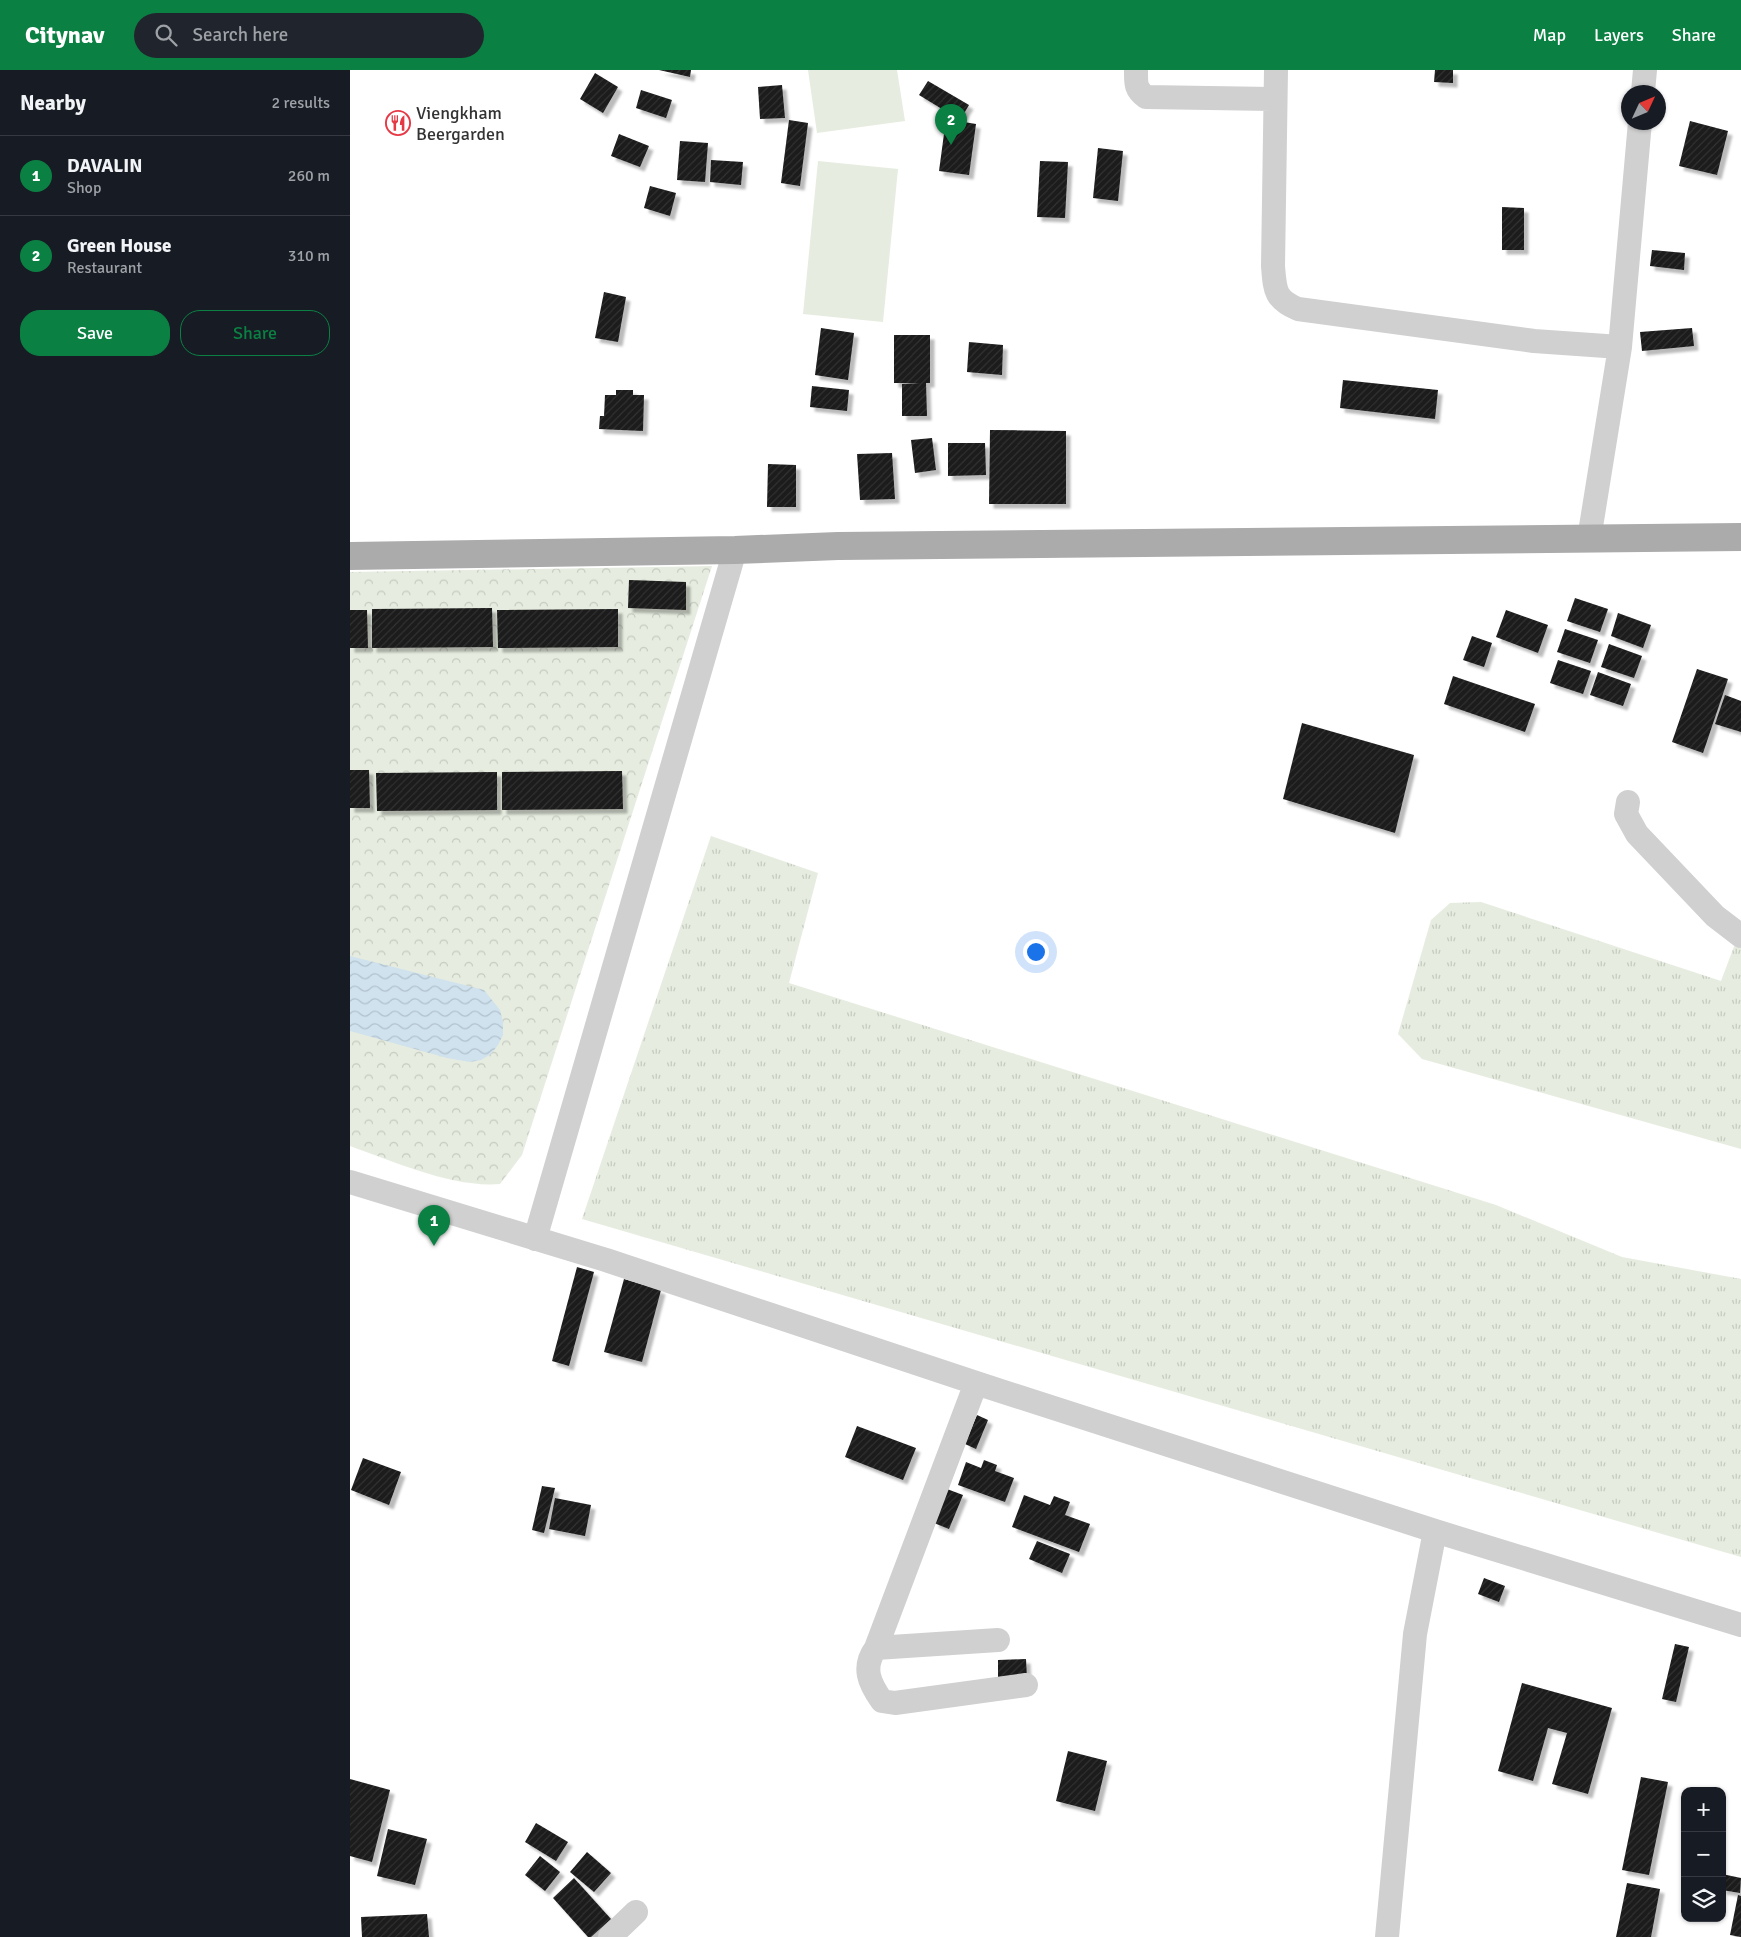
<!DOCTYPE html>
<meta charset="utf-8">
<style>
:root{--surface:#171b24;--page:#20242c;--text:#f1f3f6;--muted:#9ea1a6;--line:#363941;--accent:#0b8043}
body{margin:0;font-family:Signika,sans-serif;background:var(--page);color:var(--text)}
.controls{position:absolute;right:15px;bottom:15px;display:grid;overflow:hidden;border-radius:10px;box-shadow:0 1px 4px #0004}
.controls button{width:45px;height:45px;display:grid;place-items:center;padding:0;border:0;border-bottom:1px solid var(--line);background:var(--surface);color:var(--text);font:25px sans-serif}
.compass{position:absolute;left:1271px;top:15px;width:45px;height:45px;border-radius:50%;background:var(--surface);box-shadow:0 1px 4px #0004;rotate:46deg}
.you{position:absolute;left:685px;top:881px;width:18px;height:18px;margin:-12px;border:4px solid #fff;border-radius:50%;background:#1a73e8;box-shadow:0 0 0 8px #1a73e833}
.badge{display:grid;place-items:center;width:32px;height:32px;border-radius:50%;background:var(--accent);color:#fff;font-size:16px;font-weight:700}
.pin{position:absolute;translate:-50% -41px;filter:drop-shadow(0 1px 2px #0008)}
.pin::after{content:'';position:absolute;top:26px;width:18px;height:15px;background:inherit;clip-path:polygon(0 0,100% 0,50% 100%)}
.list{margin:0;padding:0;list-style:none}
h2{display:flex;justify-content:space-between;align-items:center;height:65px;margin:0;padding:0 20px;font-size:21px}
h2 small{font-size:16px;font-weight:400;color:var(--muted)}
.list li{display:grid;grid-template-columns:32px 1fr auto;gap:15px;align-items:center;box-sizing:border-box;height:80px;padding:0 20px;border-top:1px solid var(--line)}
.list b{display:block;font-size:19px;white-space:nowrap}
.list p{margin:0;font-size:16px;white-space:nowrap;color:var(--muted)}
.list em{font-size:16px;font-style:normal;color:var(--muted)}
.actions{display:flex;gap:10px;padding:15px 20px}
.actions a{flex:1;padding:11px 0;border:1px solid var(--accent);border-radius:20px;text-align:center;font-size:18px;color:var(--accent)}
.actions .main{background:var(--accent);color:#fff}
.icon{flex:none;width:28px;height:28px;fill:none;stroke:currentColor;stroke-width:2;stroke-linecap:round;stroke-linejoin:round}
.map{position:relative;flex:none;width:1391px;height:1867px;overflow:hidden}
header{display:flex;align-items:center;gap:30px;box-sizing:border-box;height:70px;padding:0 25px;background:var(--accent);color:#fff}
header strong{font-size:24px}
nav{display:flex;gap:28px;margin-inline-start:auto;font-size:18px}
.search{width:350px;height:45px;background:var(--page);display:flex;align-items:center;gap:12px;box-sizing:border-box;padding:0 18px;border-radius:28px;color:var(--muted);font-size:19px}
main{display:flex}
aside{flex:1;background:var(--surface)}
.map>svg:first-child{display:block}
</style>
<header>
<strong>Citynav</strong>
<div class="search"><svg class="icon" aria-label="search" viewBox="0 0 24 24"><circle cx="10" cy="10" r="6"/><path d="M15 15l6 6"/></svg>Search here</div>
<nav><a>Map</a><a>Layers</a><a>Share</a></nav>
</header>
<main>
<aside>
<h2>Nearby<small>2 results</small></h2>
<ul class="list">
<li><span class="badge">1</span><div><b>DAVALIN</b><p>Shop</p></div><em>260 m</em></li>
<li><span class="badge">2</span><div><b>Green House</b><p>Restaurant</p></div><em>310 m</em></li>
</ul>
<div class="actions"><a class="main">Save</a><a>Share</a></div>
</aside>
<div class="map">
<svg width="1391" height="1867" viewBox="0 0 1391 1867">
<defs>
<pattern id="grass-tufts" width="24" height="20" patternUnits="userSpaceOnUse" patternTransform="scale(1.25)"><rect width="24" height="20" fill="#e6ecdf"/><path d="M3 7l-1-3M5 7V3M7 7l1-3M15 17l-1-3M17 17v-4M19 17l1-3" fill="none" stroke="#c6cbc0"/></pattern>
<pattern id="forest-crowns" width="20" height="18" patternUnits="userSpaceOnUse" patternTransform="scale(1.25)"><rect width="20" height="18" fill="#e6ecdf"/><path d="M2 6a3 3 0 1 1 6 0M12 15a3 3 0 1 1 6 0" fill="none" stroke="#c6cbc0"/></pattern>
<pattern id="water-waves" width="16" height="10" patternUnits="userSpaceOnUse" patternTransform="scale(1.25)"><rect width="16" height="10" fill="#cfe2ee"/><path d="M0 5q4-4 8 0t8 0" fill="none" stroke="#b2c2cd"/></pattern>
<pattern id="building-hatch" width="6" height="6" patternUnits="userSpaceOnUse" patternTransform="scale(1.25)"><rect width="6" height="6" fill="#1a1a1a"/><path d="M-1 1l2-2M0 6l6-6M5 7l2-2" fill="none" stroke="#333"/></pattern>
<filter id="shadow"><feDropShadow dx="4.5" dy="4.5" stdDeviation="1" flood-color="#0004"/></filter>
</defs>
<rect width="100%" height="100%" fill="#fff"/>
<path fill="url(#grass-tufts)" d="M 361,766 L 468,803 L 439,913 L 1146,1135 L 1272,1187 L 1391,1209 L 1391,1487 L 232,1149 Z
M 1131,832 L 1371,911 L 1391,858 L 1391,1079 L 1072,989 L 1048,964 L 1081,850 L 1100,833 Z"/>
<path fill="url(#forest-crowns)" d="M 362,496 L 172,1085 L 150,1114 C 103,1118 45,1092 0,1076 L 0,502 Z"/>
<path fill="#e6ecdf" d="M 458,0 L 547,0 L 555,51 L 467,63 Z
M 468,91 L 548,99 L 533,252 L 453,244 Z"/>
<path fill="url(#water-waves)" d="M 0,886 L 134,920 L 150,940 L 153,952 L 153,965 L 148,975 L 141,984 L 131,990 L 120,992 L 97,988 L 0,961 Z"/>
<path fill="url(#building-hatch)" filter="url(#shadow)" d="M 309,0 L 341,0 L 340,7 Z
M 1085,0 L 1103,0 L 1103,13 L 1084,12 Z
M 245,3 L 268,17 L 253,43 L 230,29 Z
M 578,11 L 619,35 L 610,50 L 569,25 Z
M 432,15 L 435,48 L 410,49 L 408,17 Z
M 291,20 L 322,30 L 316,48 L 286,38 Z
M 596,49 L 626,54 L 619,105 L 589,101 Z
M 439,50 L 458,53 L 450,116 L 431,113 Z
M 1340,51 L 1378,61 L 1367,105 L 1329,96 Z
M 269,64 L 299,76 L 290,97 L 261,86 Z
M 330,71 L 358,73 L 355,112 L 327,110 Z
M 748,78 L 773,81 L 768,131 L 743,128 Z
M 361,90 L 393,92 L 391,115 L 360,112 Z
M 690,91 L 718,92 L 715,148 L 687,147 Z
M 300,116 L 326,123 L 320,146 L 294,138 Z
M 1152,137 L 1174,138 L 1174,180 L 1152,180 Z
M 1302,180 L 1335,183 L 1334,200 L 1300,196 Z
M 254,222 L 276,227 L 268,272 L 245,268 Z
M 471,258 L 504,263 L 498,310 L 465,305 Z
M 1342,258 L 1344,276 L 1292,281 L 1290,262 Z
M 544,265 L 580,265 L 580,313 L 576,313 L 577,346 L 552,346 L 552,314 L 570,313 L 544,313 Z
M 619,272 L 653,275 L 652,305 L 617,302 Z
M 993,310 L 1088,320 L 1085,349 L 990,338 Z
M 462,316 L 499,320 L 497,341 L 460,337 Z
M 266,320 L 283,320 L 283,325 L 294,325 L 293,361 L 249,359 L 250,346 L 254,346 L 255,325 L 266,325 Z
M 640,360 L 716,361 L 716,434 L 639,434 Z
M 582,368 L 586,400 L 565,403 L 561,370 Z
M 598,373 L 635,373 L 636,405 L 598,406 Z
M 542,383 L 545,429 L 510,430 L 507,384 Z
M 418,394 L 446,395 L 446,437 L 417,437 Z
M 279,510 L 336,512 L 336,540 L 278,538 Z
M 1225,528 L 1258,539 L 1250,562 L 1217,551 Z
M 142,538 L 143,577 L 22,578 L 22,539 Z
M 268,539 L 268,577 L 148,578 L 147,540 Z
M 0,540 L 17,540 L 18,578 L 0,578 Z
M 1156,540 L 1198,555 L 1188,583 L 1146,567 Z
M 1268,543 L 1301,555 L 1293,578 L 1261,566 Z
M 1215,559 L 1248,570 L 1240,593 L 1207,582 Z
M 1122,566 L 1142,573 L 1134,597 L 1113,590 Z
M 1259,574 L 1292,586 L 1284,608 L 1251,597 Z
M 1208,590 L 1241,601 L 1233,624 L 1200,613 Z
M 1347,599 L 1378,609 L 1353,683 L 1322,672 Z
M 1248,602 L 1281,614 L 1273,636 L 1240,625 Z
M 1103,606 L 1185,634 L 1175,662 L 1094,634 Z
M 1375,625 L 1391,631 L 1391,662 L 1365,654 Z
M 952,653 L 1064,685 L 1045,763 L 933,729 Z
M 0,700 L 19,700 L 20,738 L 0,738 Z
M 272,701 L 273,739 L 152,740 L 152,702 Z
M 147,702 L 147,740 L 27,741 L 26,703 Z
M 227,1197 L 244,1202 L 219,1296 L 202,1291 Z
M 274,1209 L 311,1220 L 292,1292 L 254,1282 Z
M 627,1345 L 638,1350 L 626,1379 L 615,1374 Z
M 507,1356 L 566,1378 L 553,1410 L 495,1387 Z
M 13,1388 L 51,1402 L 39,1435 L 1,1420 Z
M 634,1390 L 647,1395 L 645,1401 L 664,1408 L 655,1432 L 608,1415 L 616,1392 L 631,1398 Z
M 192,1416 L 205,1418 L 194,1463 L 182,1460 Z
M 597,1419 L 613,1425 L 599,1459 L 584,1453 Z
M 674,1425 L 700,1435 L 704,1426 L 720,1432 L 715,1445 L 740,1454 L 729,1482 L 662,1457 Z
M 205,1428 L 241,1435 L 235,1466 L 199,1459 Z
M 687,1471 L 720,1484 L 712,1503 L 679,1489 Z
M 1134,1508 L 1155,1516 L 1149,1532 L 1128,1524 Z
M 1325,1574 L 1339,1577 L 1326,1632 L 1312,1629 Z
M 676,1589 L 677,1609 L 648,1609 L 648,1590 Z
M 1172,1613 L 1262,1638 L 1238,1724 L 1202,1714 L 1217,1663 L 1198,1658 L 1183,1711 L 1148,1701 Z
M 718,1681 L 757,1691 L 745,1741 L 706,1731 Z
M 1291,1707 L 1318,1712 L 1299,1805 L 1272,1800 Z
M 0,1709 L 40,1720 L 22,1792 L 0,1786 Z
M 186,1753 L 218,1772 L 206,1791 L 175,1772 Z
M 38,1759 L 77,1769 L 65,1815 L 27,1806 Z
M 237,1782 L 261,1803 L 244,1822 L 220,1802 Z
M 190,1786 L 210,1802 L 195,1821 L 175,1805 Z
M 1372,1804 L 1391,1808 L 1390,1823 L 1372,1820 Z
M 224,1808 L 261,1849 L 241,1867 L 238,1867 L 203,1828 Z
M 1277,1813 L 1310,1819 L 1301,1867 L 1266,1867 Z
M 1388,1825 L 1391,1826 L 1391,1867 L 1380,1865 Z
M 77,1844 L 79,1867 L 12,1867 L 11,1847 Z"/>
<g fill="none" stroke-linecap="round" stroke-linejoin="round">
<path stroke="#d0d0d0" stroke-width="24" d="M 786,0 C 786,13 785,19 796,27 L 925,29
M 926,0 L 923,196 C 925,219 924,229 948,239 L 1184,271 L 1270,277
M 1293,22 L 1295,0
M 1239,469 L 1270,277 L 1290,52
M 1278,732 L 1276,744 L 1287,764 L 1365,846 L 1391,866
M 0,1112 L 256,1190 L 626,1313 L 1085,1461 L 1391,1555
M 185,1169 L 385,480
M 626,1313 L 526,1578 C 512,1597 519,1613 532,1631 L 545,1633 L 676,1615
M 526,1578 L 648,1570
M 260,1867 L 286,1842
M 1037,1867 L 1065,1564 L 1085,1461"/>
<path stroke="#ababab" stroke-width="28" d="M 0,486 L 385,480 L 488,476 L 1391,467"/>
</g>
<defs>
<symbol id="restaurant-ring" viewBox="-11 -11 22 22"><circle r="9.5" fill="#fff" stroke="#e63946" stroke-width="1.5"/><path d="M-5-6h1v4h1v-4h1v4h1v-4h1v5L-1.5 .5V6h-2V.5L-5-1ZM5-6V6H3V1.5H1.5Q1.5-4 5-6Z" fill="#e63946"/></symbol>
</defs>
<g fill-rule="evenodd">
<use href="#restaurant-ring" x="34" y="39" width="28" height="28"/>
</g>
<g text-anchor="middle" stroke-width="5" stroke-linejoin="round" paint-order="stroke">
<g font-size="18" fill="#333" stroke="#fff" text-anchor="start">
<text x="66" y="49">Viengkham<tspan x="66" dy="21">Beergarden</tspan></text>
</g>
</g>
</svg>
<div class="controls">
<button>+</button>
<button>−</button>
<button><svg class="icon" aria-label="layers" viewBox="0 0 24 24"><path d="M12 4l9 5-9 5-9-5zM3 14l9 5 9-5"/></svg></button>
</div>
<svg class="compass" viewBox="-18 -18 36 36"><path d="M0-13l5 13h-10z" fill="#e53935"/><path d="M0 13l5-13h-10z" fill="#9ea1a6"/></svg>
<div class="you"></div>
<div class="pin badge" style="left:84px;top:1176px">1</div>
<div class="pin badge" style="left:601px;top:75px">2</div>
</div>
</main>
